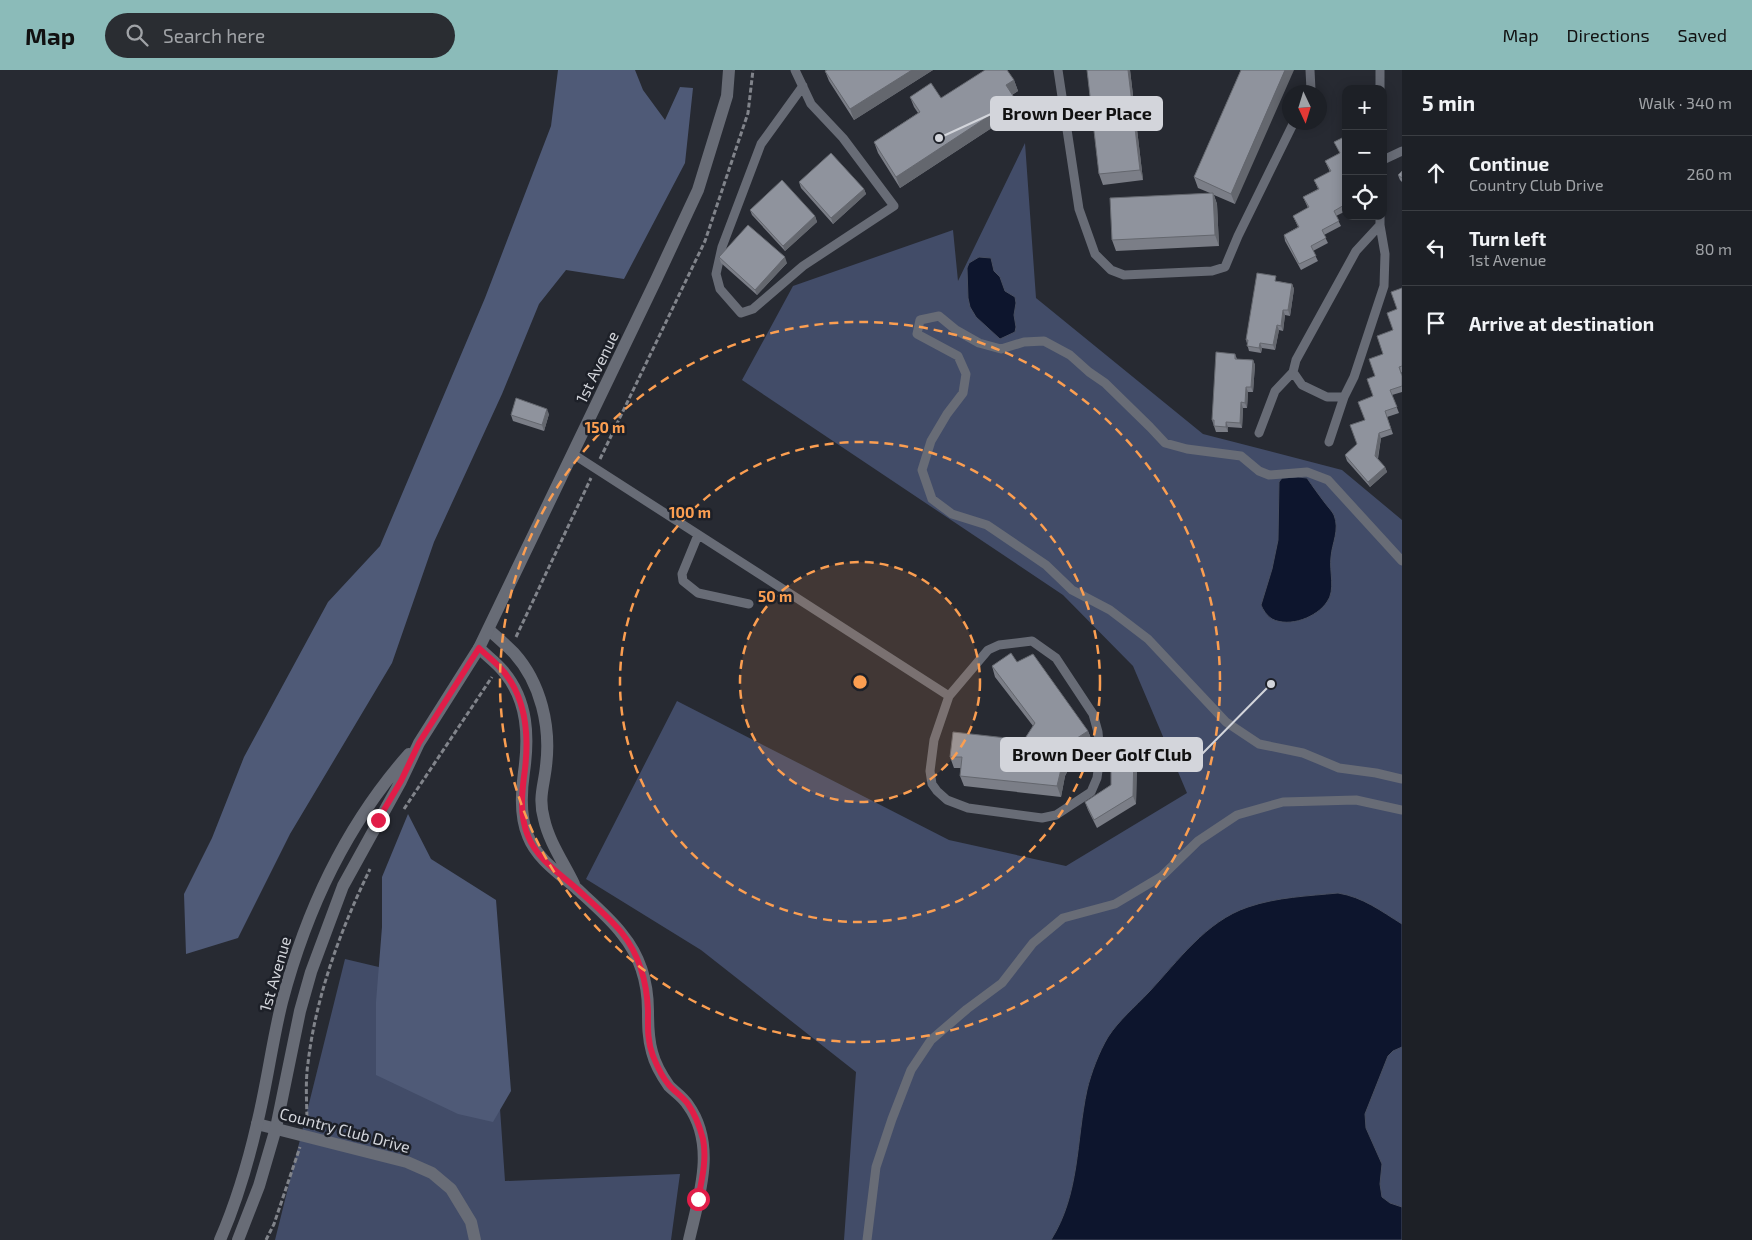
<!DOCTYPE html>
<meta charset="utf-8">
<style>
:root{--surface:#1d2026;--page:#2a2d32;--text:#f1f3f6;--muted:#a0a3a7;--line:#3b3e43;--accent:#8bbbb9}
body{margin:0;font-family:"Exo 2",sans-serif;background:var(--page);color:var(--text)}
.controls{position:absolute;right:15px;top:15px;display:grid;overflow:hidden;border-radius:10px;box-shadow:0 2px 12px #0003}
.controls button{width:45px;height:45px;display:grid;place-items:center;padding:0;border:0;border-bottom:1px solid var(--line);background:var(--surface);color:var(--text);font:25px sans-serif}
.compass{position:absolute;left:1282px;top:15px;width:45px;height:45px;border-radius:50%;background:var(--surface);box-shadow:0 2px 12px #0003;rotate:176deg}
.stop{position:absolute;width:15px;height:15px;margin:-11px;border:4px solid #e11d48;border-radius:50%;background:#fff}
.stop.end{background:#e11d48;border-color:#fff;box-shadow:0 1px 5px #0008}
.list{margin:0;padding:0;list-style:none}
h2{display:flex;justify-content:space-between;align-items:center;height:65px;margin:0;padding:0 20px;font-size:21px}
h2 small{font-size:16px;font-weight:400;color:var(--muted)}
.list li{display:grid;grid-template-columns:32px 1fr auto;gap:15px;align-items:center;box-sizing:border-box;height:75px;padding:0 20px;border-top:1px solid var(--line)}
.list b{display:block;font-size:19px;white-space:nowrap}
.list p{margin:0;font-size:16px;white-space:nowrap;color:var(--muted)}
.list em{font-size:16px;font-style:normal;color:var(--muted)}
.icon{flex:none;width:28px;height:28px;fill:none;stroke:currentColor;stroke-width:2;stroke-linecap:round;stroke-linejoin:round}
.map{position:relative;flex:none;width:1402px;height:1170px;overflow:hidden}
header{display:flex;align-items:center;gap:30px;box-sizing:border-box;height:70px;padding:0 25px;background:var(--accent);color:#111}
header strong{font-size:24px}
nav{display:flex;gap:28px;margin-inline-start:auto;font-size:18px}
.search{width:350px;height:45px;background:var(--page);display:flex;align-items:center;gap:12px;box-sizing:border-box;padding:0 18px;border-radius:28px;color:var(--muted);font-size:19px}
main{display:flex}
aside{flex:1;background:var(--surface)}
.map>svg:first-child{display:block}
</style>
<header>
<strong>Map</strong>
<div class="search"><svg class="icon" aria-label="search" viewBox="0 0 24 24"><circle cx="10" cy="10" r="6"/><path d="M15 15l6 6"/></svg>Search here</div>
<nav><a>Map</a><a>Directions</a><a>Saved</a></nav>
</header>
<main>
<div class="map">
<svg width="1402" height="1170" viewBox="0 0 1402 1170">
<rect width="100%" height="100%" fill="#272a32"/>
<path fill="#424c68" d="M 1025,73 L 1036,228 L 1203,364 L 1342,400 L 1402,450 L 1402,1170 L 844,1170 L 856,1002 L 701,880 L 586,809 L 677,631 L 949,770 L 1066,796 L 1187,723 L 1133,596 L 1063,525 L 742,310 L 793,216 L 953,160 L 958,211 Z
M 345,889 L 383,898 L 491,908 L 505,1111 L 680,1104 L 671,1170 L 275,1170 Z"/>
<path fill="#4f5a77" d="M 558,0 L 635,0 L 643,20 L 665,50 L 680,17 L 693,18 L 685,93 L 624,209 L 566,200 L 539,234 L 502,324 L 434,472 L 392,593 L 290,764 L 238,868 L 186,884 L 184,824 L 212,768 L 244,687 L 328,532 L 380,476 L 485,228 L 551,56 Z
M 408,744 L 431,789 L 496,830 L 511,1021 L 493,1052 L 458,1044 L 376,1005 L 376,932 L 382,857 L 382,807 Z"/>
<path fill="#0d152d" stroke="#484f61" d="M 979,187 L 991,188 L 994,201 L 1000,207 L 1005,221 L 1015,227 L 1016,233 L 1014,245 L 1016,257 L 1015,262 L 1000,269 L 976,247 L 970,237 L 968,228 L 967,198 L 969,193 Z
M 1298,407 L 1307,408 C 1313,417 1319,425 1325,433 C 1328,437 1332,441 1334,445 C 1340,460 1332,473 1331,487 C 1329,501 1336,520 1327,532 C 1317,547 1290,558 1272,549 C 1267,546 1263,540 1261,535 L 1272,499 L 1278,470 L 1279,412 L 1282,408 Z
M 1338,823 C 1363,827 1381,841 1402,854 L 1402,977 L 1393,981 L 1388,986 L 1365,1044 L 1366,1058 L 1382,1094 L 1380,1114 L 1382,1127 L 1390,1133 L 1402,1137 L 1402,1170 L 1051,1170 C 1080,1124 1076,1071 1087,1020 C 1091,1003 1099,982 1108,967 C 1119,950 1135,937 1149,922 C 1178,891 1206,851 1248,837 C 1277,827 1308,826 1338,823 Z"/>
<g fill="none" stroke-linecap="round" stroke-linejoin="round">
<path stroke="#81848b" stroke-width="3" stroke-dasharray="5 2.5" stroke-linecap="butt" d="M 600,389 L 705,171 L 748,43 L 753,0
M 516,567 L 591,408
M 404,739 L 492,607
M 307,1054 C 307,1034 305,1013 308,993 C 316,925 341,859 370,799
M 266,1170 L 274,1154 L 300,1077"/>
<path stroke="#686c76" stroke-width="9" d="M 795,0 L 811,34 L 843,68 L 894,136 L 803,196 L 753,239 L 741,243 L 720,219 L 716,204 L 722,177 L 761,74 L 803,16
M 1058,0 L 1079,139 L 1095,184 L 1111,200 L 1124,205 L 1212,201 L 1225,197 L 1238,166 L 1294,52
M 1380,19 L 1380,0
M 1309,22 L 1311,20 L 1310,0
M 1383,90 L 1402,81
M 1380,155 L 1356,181 L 1296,290 L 1293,302 L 1302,315 L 1327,327 L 1344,327 L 1354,307 L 1384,216 L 1385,184 L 1380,155 L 1380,146
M 1259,363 L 1275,321 L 1293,302
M 1329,372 L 1344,327
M 573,384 L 949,626
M 698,465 L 682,504 L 683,511 L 698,523 L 749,534
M 1402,491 L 1328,410 L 1307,402 L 1269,405 L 1259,401 L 1241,386 L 1187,379 L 1165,373 L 1150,357 L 1105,313 L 1089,302 L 1070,285 L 1044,271 L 1024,272 L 1001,279 L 979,273 L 956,260 L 939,246 L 920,250 L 917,264 L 958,286 L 966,304 L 963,323 L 947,344 L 931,371 L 922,400 L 932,429 L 952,444 L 987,455 L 1046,495 L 1072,520 L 1110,540 L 1148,569 L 1226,652 L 1259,674 L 1303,683 L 1339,698 L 1376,703 L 1402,709
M 1032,571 L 1056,588 L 1093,644 L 1098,662 L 1100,686 L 1097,708 L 1091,722 L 1056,745 L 1042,748 L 968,738 L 947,730 L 937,721 L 932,714 L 930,701 L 934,670 L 949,626 L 988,580 L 999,575 Z
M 867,1170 L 876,1097 L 892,1049 L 911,1000 L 931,970 L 967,939 L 1002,913 L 1033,873 L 1063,848 L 1115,834 L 1162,806 L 1198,771 L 1237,745 L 1283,732 L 1356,730 L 1402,740"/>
<path stroke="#686c76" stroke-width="12" d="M 489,560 C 497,567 506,575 514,583 C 541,613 551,657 546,696 C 544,716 538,727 544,749 C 549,772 564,793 574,814
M 479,578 C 487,586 497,593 504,602 C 528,631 529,667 524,702 C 521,723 520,747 528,766 C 537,789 559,803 576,818 C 590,831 611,849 622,864 C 640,886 648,913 648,941 C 648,955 648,968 652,982 C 655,994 662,1006 669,1016 C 675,1022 683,1027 688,1035 C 717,1075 699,1126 689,1170
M 257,1054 L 407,1092 L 432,1103 L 451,1119 L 471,1152 L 475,1170"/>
<path stroke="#686c76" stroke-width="12" d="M 220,1170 C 236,1133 248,1093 257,1054 C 267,1014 272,972 282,932 C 306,841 346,755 409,684
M 238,1170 L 259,1116 L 276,1058 L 300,941 L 311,902 L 343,816 L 401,711 L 419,673 L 479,578 L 656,210 L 698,120 L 727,26 L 729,0"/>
</g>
<path fill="#7b7e87" d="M 933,0 L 854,50 L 829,11 L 825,1 Z
M 1087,0 L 1130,0 L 1143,110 L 1103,115 L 1099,104 Z
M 1241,0 L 1235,134 L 1214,125 L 1217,134 L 1219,176 L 1116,181 L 1112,170 L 1210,123 L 1198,118 L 1194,107 Z
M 1014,10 L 1018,21 L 1012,25 L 1019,40 L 900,118 L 878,83 L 874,72 L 918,43 L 914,37 L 910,27 L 941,28 Z
M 1346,66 L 1346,141 L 1336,146 L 1341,156 L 1324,165 L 1328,173 L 1313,181 L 1318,191 L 1301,200 L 1285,171 L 1284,165 L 1298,157 L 1293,146 L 1308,138 L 1303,127 L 1318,119 L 1314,110 L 1330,102 L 1325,91 L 1340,83 L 1334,72 Z
M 1402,101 L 1402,112 L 1400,110 L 1398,105 Z
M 799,112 L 864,119 L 866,124 L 833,154 L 801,118 Z
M 750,140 L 815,146 L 817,152 L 785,181 L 752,145 Z
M 719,187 L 787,193 L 757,225 L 721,193 Z
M 1277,211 L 1292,214 L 1294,219 L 1290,246 L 1285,245 L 1283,261 L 1279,260 L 1275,280 L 1262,278 L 1261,283 L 1249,281 L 1246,270 Z
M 1402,218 L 1402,302 L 1401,303 L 1402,306 L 1402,322 L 1392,325 L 1399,343 L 1387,347 L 1393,364 L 1381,368 L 1378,389 L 1385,397 L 1387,402 L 1370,417 L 1347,391 L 1345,385 L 1357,374 L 1373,326 L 1375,306 L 1393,260 Z
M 1235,284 L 1237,289 L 1253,290 L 1255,295 L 1253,322 L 1248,322 L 1247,338 L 1243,338 L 1242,358 L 1228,357 L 1228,362 L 1216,362 L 1212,350 Z
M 549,344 L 544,361 L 513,351 L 511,345 Z
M 1017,592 L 1088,661 L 1092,671 L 1078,681 L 1065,706 L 1061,727 L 964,716 L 960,706 L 961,698 L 954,698 L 950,687 L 1024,670 L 1033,656 L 995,607 L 992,596 Z
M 1137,690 L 1136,734 L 1097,758 L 1088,740 L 1085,732 L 1111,715 Z"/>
<path fill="#64676e" d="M 912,0 L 933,0 L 854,50 L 850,39 Z
M 1128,0 L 1130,0 L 1143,110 L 1140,100 Z
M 1285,0 L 1294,0 L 1235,134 L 1231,124 Z
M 1014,10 L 1018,21 L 1010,26 L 1006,15 Z
M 1015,29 L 1019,40 L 900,118 L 896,107 Z
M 864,119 L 866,124 L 833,154 L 831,148 Z
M 1213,123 L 1217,134 L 1219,176 L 1215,165 Z
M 815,146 L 817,152 L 785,181 L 783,176 Z
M 785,187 L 787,193 L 757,225 L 755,220 Z
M 1292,214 L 1294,219 L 1290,246 L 1288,240 Z
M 1283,240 L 1285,245 L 1283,261 L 1281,256 Z
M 1277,255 L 1279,260 L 1275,280 L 1273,275 Z
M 1260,273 L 1262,278 L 1261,283 L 1259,278 Z
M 1253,290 L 1255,295 L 1253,322 L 1251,317 Z
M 1246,317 L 1248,322 L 1247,338 L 1245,333 Z
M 1241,332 L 1243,338 L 1242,358 L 1240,353 Z
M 547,339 L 549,344 L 544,361 L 542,355 Z
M 1226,352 L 1228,357 L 1228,362 L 1226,357 Z
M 1379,363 L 1381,368 L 1377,391 L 1375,386 Z
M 1385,397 L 1387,402 L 1370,417 L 1368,412 Z
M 1088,661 L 1092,671 L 1078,681 L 1065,706 L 1061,727 L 1057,716 L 1062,695 L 1074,670 Z
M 1134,682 L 1137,690 L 1136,734 L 1133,726 Z"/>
<path fill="#8f939d" stroke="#64676e" d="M 827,0 L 912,0 L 850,39 L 825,1 Z
M 985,0 L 1007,0 L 1014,10 L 1006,15 L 1015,29 L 896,107 L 874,72 L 920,42 L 910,27 L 931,13 L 941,28 Z
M 1087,0 L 1128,0 L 1140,100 L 1099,104 Z
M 1241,0 L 1285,0 L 1231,124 L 1194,107 Z
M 1346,66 L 1346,134 L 1334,141 L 1339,151 L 1322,160 L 1326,168 L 1311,176 L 1316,186 L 1299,194 L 1284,165 L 1299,157 L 1293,146 L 1309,137 L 1303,127 L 1319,119 L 1314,110 L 1331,101 L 1325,91 L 1340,83 L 1334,72 Z
M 831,83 L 864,119 L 831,148 L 799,112 Z
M 1402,101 L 1402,108 L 1398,105 Z
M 782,110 L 815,146 L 783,176 L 750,140 Z
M 1213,123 L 1215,165 L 1112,170 L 1110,128 Z
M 748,155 L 785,187 L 755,220 L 719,187 Z
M 1257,203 L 1276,206 L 1275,211 L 1292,214 L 1288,240 L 1283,240 L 1281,256 L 1277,255 L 1273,275 L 1260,273 L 1259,278 L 1247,276 L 1248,270 L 1246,270 Z
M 1402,218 L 1402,296 L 1399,297 L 1402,306 L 1402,316 L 1390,320 L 1397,337 L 1385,341 L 1391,359 L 1379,363 L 1375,386 L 1385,397 L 1368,412 L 1345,385 L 1357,374 L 1350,355 L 1365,350 L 1358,332 L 1373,326 L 1367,309 L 1375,306 L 1369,289 L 1383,284 L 1377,266 L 1393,260 L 1387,243 L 1397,239 L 1391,222 Z
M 1216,282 L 1235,284 L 1235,289 L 1253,290 L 1251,317 L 1246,317 L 1245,333 L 1241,332 L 1240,353 L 1226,352 L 1226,357 L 1214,356 L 1214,350 L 1212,350 Z
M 516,328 L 547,339 L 542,355 L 511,345 Z
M 1011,583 L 1017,592 L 1033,584 L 1088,661 L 1074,670 L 1062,695 L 1057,716 L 960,706 L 962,687 L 950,687 L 953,662 L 1024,670 L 1035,653 L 992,596 Z
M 1134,682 L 1133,726 L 1094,750 L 1085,732 L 1111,715 L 1111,683 Z"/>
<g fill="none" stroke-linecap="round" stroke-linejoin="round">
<path stroke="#e11d48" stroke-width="6" d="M 378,750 L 401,711 L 419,673 L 479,578 C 487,586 497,593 504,602 C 526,629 529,665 525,699 C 522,720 519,745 528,766 C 537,789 559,803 576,818 C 591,832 610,848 622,863 C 640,886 647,913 648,941 C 648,956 647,971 653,986 C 657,996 662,1007 669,1015 C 675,1022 683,1027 688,1034 C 695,1044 700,1058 703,1069 C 707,1089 702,1109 698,1129"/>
</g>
<circle cx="860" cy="612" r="120" fill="#fb9e51" fill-opacity=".12"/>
<g fill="none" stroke="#fb9e51" stroke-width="2.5" stroke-dasharray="9 6">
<circle cx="860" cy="612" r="120"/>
<circle cx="860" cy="612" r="240"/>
<circle cx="860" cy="612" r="360"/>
</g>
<g text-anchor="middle" stroke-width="5" stroke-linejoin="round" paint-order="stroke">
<g font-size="16" fill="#d3d5db" stroke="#1d2028">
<text transform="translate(597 297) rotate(-64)" y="6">1st Avenue</text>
<text transform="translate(275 904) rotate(-74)" y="6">1st Avenue</text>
<text transform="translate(345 1060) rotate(15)" y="6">Country Club Drive</text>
</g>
</g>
<circle cx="860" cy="612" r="8" fill="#fb9e51" stroke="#1d2028" stroke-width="2.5"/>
<g font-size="15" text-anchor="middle" font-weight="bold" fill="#fb9e51" stroke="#1d2028" stroke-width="5" stroke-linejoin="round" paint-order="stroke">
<text x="605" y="363">150 m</text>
<text x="690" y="448">100 m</text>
<text x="775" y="532">50 m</text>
</g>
<path fill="none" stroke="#d3d5db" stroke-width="2" d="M939 68L991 44M1271 614L1202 684"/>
<g fill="#d3d5db" stroke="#1d2028" stroke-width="2">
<circle cx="939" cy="68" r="5"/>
<circle cx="1271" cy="614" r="5"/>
</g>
<g fill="#d3d5db" stroke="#d3d5db" stroke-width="2">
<rect x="991" y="27" width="171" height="33" rx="5"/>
<rect x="1001" y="668" width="201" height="33" rx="5"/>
</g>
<g font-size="18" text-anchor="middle" font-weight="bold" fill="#111">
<text x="1077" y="50">Brown Deer Place</text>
<text x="1102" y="691">Brown Deer Golf Club</text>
</g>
</svg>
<div class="controls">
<button>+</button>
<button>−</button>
<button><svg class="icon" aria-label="locate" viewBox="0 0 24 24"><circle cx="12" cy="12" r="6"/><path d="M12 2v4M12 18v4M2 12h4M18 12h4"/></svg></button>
</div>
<svg class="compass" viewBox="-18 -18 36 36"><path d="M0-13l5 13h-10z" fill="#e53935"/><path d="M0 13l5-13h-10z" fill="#a0a3a7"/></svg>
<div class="stop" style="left:698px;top:1129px"></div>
<div class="stop end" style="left:378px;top:750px"></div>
</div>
<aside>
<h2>5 min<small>Walk · 340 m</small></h2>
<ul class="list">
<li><svg class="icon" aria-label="ahead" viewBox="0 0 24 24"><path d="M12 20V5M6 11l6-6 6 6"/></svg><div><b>Continue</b><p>Country Club Drive</p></div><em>260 m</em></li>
<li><svg class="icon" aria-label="left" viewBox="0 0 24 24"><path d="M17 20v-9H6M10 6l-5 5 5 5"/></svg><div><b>Turn left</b><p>1st Avenue</p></div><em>80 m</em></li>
<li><svg class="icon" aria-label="arrive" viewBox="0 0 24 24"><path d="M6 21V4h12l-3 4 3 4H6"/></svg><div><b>Arrive at destination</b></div></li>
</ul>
</aside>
</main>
